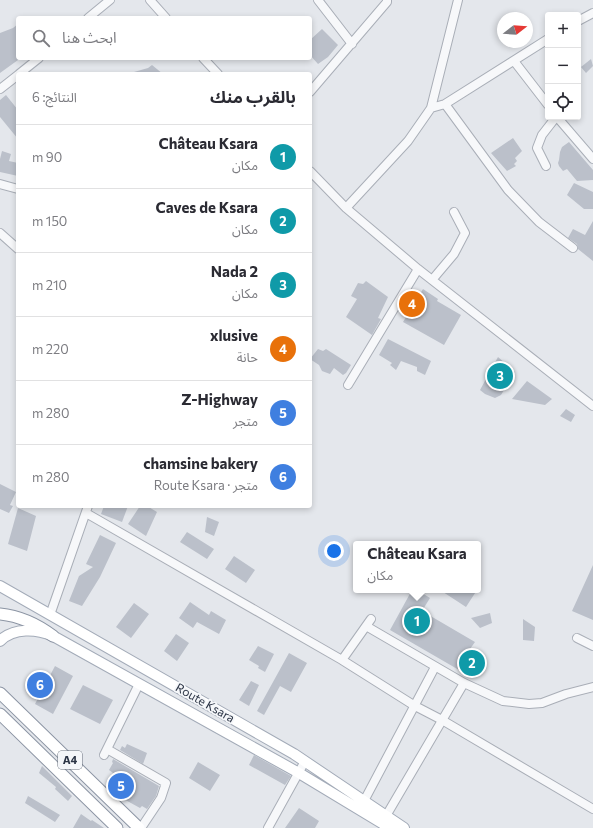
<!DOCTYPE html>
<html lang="ar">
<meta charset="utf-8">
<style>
:root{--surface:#fff;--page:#f2f2f3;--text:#2b2b33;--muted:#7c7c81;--line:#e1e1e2;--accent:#d1495b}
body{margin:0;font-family:Commissioner,"Noto Sans Arabic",sans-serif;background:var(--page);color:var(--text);direction:rtl}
.controls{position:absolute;right:12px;top:12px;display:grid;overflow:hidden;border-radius:4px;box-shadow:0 2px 6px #0003}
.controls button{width:36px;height:36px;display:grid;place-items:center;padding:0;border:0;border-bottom:1px solid var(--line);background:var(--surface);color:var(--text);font:20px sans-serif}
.compass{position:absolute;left:497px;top:12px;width:36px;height:36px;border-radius:50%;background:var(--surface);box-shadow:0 2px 6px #0003;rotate:73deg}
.you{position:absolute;left:334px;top:551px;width:14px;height:14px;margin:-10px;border:3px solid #fff;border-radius:50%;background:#1a73e8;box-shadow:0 0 0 6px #1a73e833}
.badge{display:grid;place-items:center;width:26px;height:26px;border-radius:50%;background:var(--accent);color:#fff;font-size:13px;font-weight:700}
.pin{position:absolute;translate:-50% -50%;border:2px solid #fff;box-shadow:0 1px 4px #0006}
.popup{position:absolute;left:353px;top:541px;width:128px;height:52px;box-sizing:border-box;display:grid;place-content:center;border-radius:4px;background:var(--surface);filter:drop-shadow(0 1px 3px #0005);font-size:13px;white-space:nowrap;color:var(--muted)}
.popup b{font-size:15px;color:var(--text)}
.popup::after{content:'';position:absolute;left:50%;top:100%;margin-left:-8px;border:8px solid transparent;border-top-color:var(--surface)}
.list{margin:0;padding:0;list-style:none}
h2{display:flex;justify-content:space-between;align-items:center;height:52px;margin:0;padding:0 16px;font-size:17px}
h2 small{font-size:13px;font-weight:400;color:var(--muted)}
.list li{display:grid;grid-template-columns:26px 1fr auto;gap:12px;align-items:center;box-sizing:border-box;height:64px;padding:0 16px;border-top:1px solid var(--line)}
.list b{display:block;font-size:15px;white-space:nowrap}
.list p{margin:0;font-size:13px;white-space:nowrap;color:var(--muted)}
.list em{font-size:13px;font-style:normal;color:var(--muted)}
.icon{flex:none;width:22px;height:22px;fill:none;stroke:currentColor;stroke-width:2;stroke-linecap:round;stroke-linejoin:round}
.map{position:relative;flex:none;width:593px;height:828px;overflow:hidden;direction:ltr}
.search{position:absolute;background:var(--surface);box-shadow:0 2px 6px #0003;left:16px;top:16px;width:296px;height:44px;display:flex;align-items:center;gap:10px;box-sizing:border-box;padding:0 14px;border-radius:4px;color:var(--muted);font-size:15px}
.panel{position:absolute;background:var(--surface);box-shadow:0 2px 6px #0003;left:16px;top:72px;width:296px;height:436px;border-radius:4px;direction:rtl}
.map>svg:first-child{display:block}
</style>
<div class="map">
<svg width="593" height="828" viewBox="0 0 593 828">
<rect width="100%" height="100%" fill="#e4e7ec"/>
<path fill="#bbc0ca" d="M 18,24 L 18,60 L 0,73 L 0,33 L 13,28 Z
M 322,29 L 338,45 L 328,57 L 318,64 L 310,55 L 310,40 Z
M 591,59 L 593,66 L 586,73 L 581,67 Z
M 152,65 L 163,74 L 134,74 L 134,72 L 148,68 Z
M 6,95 L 18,110 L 18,139 L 0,117 L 0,100 Z
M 513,138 L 522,151 L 515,158 L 517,161 L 514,164 L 516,166 L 507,171 L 491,153 Z
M 569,142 L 593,170 L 593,180 L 577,181 L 567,169 L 563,171 L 559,166 L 558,163 L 559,160 L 560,152 L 562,147 Z
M 2,151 L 11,154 L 9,161 L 18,163 L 18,176 L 0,172 L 0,159 Z
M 574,183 L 593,192 L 593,209 L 584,209 L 567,195 Z
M 593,221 L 593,261 L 578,249 L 577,244 L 568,238 L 573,229 L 585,235 Z
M 366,281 L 388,297 L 378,318 L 381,319 L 372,335 L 346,317 L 357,299 L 351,296 L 358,283 L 363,284 Z
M 423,289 L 438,299 L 437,301 L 461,315 L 444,345 L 403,322 Z
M 388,339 L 431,361 L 425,375 L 417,371 L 417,367 L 401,361 L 396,370 L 390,365 L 392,363 L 379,355 Z
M 318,349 L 323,351 L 326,349 L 351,365 L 346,373 L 343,375 L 334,368 L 330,374 L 322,371 L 319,365 L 310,359 Z
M 498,357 L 515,372 L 501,395 L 495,398 L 485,394 L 480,390 Z
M 527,381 L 552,399 L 545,405 L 512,399 Z
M 566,409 L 575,415 L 571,422 L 560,416 Z
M 0,484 L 16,492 L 10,505 L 13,506 L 9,513 L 0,509 Z
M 104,506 L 128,506 L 122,522 L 101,514 Z
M 140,506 L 147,506 L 157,512 L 146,536 L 128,524 Z
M 18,508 L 36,516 L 27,551 L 8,544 Z
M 207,517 L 219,522 L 214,536 L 205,532 Z
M 187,532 L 214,549 L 207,559 L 180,542 Z
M 100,535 L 116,543 L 100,577 L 82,606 L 69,601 L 79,576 L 93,567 L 86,564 Z
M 234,556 L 255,570 L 246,583 L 225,569 Z
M 593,565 L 593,620 L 572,611 Z
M 412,590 L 417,590 L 430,598 L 422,611 L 475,642 L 470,649 L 485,658 L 474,677 L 460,668 L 459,670 L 390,630 Z
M 440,590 L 477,590 L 466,607 Z
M 190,602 L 209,615 L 211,611 L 226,620 L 219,634 L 197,622 L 193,628 L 179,618 Z
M 134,603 L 149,614 L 131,638 L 116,627 Z
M 490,613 L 492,623 L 480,628 L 471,618 Z
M 523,619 L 535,627 L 534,641 L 523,640 Z
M 176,634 L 189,643 L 177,661 L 164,651 Z
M 258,646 L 274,654 L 265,672 L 258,668 L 259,666 L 249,660 Z
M 289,653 L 307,663 L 291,692 L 280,686 L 264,715 L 257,711 Z
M 55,666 L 73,676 L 53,714 L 35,704 Z
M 251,681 L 259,685 L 249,706 L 239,700 Z
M 83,685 L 113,700 L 100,724 L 70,709 Z
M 127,744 L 147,753 L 143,764 L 120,750 L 122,746 L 125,748 Z
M 254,755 L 291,776 L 285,785 L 249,765 Z
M 113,759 L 159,786 L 156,796 L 147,809 L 142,806 L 140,808 L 120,797 L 107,782 L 113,773 L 109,770 L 113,763 L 112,762 Z
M 198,762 L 220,775 L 210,791 L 189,778 Z
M 42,766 L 72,796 L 68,801 L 55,789 L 56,787 L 39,773 Z
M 28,796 L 60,815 L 55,822 L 25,803 Z
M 299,808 L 319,821 L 315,828 L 285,828 Z
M 81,814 L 91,821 L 92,820 L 104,828 L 73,828 Z"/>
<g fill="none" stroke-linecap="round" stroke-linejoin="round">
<defs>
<path id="minor" d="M 150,0 L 166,18
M 318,0 L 352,44
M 88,18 L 110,0
M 578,21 L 593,13
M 203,58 L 218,74
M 514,61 L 548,105
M 19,74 L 39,58
M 0,89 L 18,75
M 310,92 L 387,2 L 387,0
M 445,104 L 508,190 L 539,222 L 573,248
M 431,108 L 445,104 L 548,39
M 557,117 L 593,159
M 546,166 L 537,148 L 542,135 L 556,117
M 310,171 L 346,208 L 418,269 L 593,406
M 0,184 L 18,189
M 346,208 L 408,141 L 431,108 L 458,0
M 0,233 L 18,249
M 432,280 L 454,254 L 465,233 L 454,212
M 348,385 L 418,269
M 86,513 L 342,660 L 415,706 L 442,720 L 593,809
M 50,615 L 88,506
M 366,626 L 464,683 L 503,701 L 529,704 L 542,703 L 566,694 L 593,687
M 577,638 L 593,646
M 342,660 L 371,619
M 107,749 L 166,783 L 161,798 L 141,828
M 104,755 L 139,684
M 364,801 L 435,667
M 386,816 L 464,683
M 268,828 L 305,761"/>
<path id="major" d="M 0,586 L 294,754 L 404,828
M 0,641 C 14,627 37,629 53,636 L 299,773 L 390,828"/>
<path id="highway" d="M 0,614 C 20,616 37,624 53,636
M 0,693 L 139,828
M 0,714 L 117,828"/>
</defs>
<use href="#minor" stroke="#a9aeb7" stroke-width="10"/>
<use href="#major" stroke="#a3abb8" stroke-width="12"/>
<use href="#highway" stroke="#8b94a3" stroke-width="13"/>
<use href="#minor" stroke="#f7f8fa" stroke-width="8"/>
<use href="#major" stroke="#fff" stroke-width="10"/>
<use href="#highway" stroke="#fff" stroke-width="11"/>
</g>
<g text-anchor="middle" stroke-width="3.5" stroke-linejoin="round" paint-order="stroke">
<rect fill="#f4f6f9" stroke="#676e7b" stroke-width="1" x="58" y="751" width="24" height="18" rx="3"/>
<g font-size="11" font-weight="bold" fill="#2b3445">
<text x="70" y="764">A4</text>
</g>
<g font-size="12" fill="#2b3445" stroke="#f4f6f9">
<text transform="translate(205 703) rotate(30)" y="4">Route Ksara</text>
</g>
</g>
</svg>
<div class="controls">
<button>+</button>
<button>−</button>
<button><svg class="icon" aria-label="locate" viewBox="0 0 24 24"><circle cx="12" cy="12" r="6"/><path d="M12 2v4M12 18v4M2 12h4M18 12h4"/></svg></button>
</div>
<svg class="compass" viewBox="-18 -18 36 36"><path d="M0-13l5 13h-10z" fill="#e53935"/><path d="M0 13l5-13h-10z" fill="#7c7c81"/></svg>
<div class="you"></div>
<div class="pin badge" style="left:417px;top:621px;background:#0f9aa8">1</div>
<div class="popup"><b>Château Ksara</b>مكان</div>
<div class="pin badge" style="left:472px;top:663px;background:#0f9aa8">2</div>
<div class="pin badge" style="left:500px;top:376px;background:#0f9aa8">3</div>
<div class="pin badge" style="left:412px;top:304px;background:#e8710a">4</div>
<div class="pin badge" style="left:121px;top:786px;background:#3f7fe0">5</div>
<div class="pin badge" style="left:40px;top:685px;background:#3f7fe0">6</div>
<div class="search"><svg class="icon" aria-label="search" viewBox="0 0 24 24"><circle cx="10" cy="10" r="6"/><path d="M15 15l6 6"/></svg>ابحث هنا</div>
<section class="panel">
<h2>بالقرب منك<small>النتائج: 6</small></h2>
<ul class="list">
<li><span class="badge" style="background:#0f9aa8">1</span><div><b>Château Ksara</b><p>مكان</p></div><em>90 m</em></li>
<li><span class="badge" style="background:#0f9aa8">2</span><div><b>Caves de Ksara</b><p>مكان</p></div><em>150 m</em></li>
<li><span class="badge" style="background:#0f9aa8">3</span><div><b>Nada 2</b><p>مكان</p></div><em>210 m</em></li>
<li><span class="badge" style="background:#e8710a">4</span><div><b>xlusive</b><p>حانة</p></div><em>220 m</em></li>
<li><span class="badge" style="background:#3f7fe0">5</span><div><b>Z-Highway</b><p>متجر</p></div><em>280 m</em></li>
<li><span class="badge" style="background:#3f7fe0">6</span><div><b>chamsine bakery</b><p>متجر · Route Ksara</p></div><em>280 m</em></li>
</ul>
</section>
</div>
